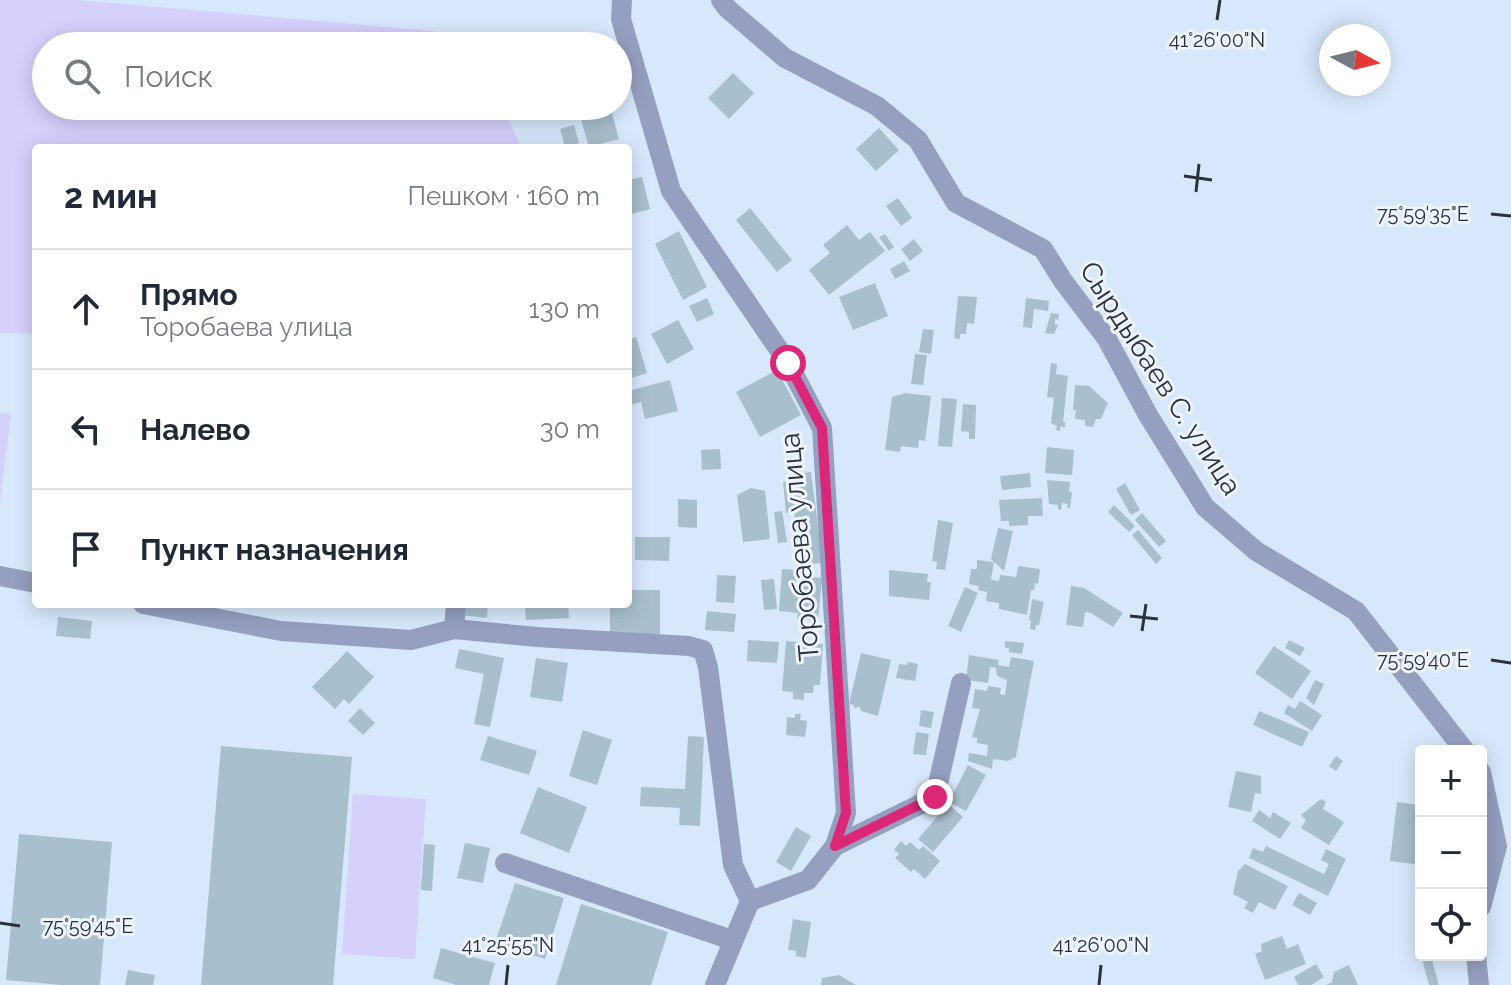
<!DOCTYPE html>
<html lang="ru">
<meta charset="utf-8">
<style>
:root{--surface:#fff;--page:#f6f6f7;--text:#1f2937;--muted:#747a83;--line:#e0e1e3}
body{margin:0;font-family:Raleway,sans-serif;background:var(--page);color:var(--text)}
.controls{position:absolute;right:24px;bottom:24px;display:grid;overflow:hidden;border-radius:8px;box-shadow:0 4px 20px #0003}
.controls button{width:72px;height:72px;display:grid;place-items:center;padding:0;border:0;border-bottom:2px solid var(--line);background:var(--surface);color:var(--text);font:40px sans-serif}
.compass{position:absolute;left:1319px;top:24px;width:72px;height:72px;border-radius:50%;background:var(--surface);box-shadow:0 4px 20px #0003;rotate:97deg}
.stop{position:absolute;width:24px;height:24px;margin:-18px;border:6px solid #db2777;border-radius:50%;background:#fff}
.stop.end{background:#db2777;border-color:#fff;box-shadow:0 2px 8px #0008}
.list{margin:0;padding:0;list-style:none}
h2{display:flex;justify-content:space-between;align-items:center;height:104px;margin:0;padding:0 32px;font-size:34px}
h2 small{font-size:26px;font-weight:400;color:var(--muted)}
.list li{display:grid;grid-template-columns:52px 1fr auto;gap:24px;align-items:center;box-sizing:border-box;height:120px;padding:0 32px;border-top:2px solid var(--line)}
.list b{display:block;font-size:30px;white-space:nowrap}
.list p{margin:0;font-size:26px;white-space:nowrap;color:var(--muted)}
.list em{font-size:26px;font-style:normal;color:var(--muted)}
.icon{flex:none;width:44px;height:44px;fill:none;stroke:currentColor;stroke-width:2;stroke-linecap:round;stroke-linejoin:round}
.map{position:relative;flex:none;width:1511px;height:985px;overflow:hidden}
.search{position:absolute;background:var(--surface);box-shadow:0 4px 20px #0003;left:32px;top:32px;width:600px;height:88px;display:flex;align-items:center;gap:20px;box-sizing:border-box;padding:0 28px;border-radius:44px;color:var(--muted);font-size:30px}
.panel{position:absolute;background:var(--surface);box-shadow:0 4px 20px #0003;left:32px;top:144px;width:600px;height:464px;border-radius:8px}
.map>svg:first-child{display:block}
</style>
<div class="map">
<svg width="1511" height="985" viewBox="0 0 1511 985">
<rect width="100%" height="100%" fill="#d8e8fc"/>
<path fill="#d6d0fd" d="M 0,0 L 78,0 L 433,31 L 451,46 L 46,46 L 46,106 L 503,106 L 521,148 L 36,148 L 36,334 L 0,333 Z
M 0,412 L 11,414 L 0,504 Z
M 353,794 L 426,799 L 415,959 L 342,954 Z"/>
<path fill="#a8bfcd" d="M 733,73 L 754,93 L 729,119 L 708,98 Z
M 587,106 L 610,106 L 619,139 L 589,147 L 578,109 Z
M 574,125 L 579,143 L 565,147 L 560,129 Z
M 879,128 L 899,150 L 876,171 L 856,149 Z
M 642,177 L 650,209 L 628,215 L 628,180 Z
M 898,198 L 912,218 L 901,226 L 886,206 Z
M 750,208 L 792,260 L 777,272 L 736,220 Z
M 847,225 L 859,240 L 870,232 L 885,251 L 829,295 L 809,270 L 830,253 L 823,245 Z
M 679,231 L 707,287 L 683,300 L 655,244 Z
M 885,234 L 894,247 L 889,251 L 879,237 Z
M 914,239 L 923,251 L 910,261 L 901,249 Z
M 904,261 L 910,271 L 895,279 L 890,269 Z
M 875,283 L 888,316 L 853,330 L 839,297 Z
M 958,296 L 977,297 L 974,324 L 967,323 L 966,334 L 960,334 L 960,339 L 954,338 Z
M 707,298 L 714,314 L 697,322 L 689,306 Z
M 1026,298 L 1049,301 L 1048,311 L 1034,309 L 1032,328 L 1023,327 Z
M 1051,313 L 1059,314 L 1058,320 L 1055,319 L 1055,324 L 1058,325 L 1054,334 L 1045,333 Z
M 678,320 L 694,349 L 667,364 L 651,334 Z
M 923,329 L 934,330 L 931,354 L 919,352 Z
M 636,337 L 647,373 L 628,379 L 628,340 Z
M 915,354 L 927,355 L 923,385 L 911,384 Z
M 1051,363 L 1057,364 L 1056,374 L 1068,376 L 1063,422 L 1065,422 L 1065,427 L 1060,427 L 1060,431 L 1056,430 L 1057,426 L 1051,423 L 1054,398 L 1047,397 Z
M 777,370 L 801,415 L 760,437 L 736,392 Z
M 670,380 L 678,411 L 645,419 L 641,402 L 629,405 L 628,391 Z
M 1075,385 L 1089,386 L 1108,403 L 1101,419 L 1096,419 L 1093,427 L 1085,426 L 1085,420 L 1075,419 L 1076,410 L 1073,410 Z
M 905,393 L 931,396 L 925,441 L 919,440 L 918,448 L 901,446 L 900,452 L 885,450 L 892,397 Z
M 942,398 L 957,399 L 952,447 L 938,446 Z
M 963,404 L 976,405 L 975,439 L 969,439 L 969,432 L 961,431 Z
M 1047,447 L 1074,450 L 1072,475 L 1045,473 Z
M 720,449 L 721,469 L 702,470 L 701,450 Z
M 811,472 L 823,563 L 802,565 L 794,512 L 786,513 L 783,482 L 798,480 L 797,474 Z
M 1030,473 L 1031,487 L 1002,490 L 1000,476 Z
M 1047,480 L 1070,482 L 1069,492 L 1072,492 L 1070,508 L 1067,508 L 1068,504 L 1062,503 L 1061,510 L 1058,509 L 1058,505 L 1049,504 Z
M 1125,483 L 1140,510 L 1131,515 L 1116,489 Z
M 751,488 L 765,491 L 770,539 L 743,542 L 737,495 Z
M 1042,498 L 1043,516 L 1028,516 L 1028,525 L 1009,526 L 1009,521 L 1001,521 L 999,500 Z
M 678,499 L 697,500 L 697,528 L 678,527 Z
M 1114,505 L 1135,526 L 1129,532 L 1108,512 Z
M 782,511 L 787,542 L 778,543 L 774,512 Z
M 1142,513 L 1166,541 L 1159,547 L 1135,520 Z
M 938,520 L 953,523 L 945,570 L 936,569 L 937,562 L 932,561 Z
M 998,528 L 1013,531 L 1004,571 L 991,559 Z
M 1138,530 L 1162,558 L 1156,564 L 1132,535 Z
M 635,537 L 670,537 L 669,561 L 635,560 Z
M 977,560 L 994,562 L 991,580 L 999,581 L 1000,575 L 1016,577 L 1018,566 L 1040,569 L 1038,584 L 1035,583 L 1034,590 L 1031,590 L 1027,615 L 999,609 L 999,603 L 986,601 L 987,592 L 978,590 L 979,586 L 969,584 L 971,569 L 977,569 Z
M 782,569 L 797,570 L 796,585 L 808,586 L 809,577 L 822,578 L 818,621 L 797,619 L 798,613 L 779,611 Z
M 889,570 L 928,574 L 927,582 L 931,582 L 929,600 L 889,596 Z
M 717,575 L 736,576 L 734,603 L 716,602 Z
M 774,579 L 777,609 L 764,610 L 761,580 Z
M 1071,586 L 1084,588 L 1123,613 L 1113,627 L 1091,613 L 1085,612 L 1083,627 L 1066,625 Z
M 965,587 L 978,593 L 961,632 L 948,626 Z
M 628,590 L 660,590 L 660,634 L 610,635 L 610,604 L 628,604 Z
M 1032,599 L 1044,602 L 1039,625 L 1036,625 L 1035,630 L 1030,629 L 1031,621 L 1029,620 Z
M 462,604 L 488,604 L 487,618 L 461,615 Z
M 525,604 L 568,604 L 569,618 L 526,620 Z
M 707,611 L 736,614 L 734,632 L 705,630 Z
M 58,617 L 92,621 L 90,639 L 56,636 Z
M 748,640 L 779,642 L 777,663 L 747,661 Z
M 1289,640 L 1305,648 L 1300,656 L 1285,648 Z
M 786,641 L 823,644 L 820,685 L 814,685 L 813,693 L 804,693 L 804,700 L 793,699 L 793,692 L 782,691 Z
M 1005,641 L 1024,643 L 1022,654 L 1009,652 L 1009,648 L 1005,648 Z
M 1274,646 L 1311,671 L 1292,699 L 1255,673 Z
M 459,649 L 504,658 L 490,727 L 474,724 L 484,674 L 455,668 Z
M 347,651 L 374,677 L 349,704 L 344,699 L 335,709 L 312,687 Z
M 861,653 L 891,660 L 878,716 L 861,711 L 860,707 L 854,708 L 854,705 L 849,704 Z
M 969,655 L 999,660 L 998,665 L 1009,667 L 1011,657 L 1034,661 L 1016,757 L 1008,761 L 993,759 L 992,769 L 968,761 L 969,753 L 987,756 L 988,745 L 977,743 L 977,738 L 972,737 L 980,709 L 972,708 L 975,689 L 987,691 L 988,686 L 1001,688 L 1000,694 L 1005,695 L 1007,680 L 997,676 L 996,668 L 990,667 L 988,683 L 966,680 Z
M 536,658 L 568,663 L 562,702 L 530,697 Z
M 908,662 L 918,664 L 915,681 L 896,678 L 899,664 L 907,665 Z
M 1315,680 L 1324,684 L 1314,705 L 1306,698 Z
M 1300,701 L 1322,715 L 1312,731 L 1284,713 L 1288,705 L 1295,709 Z
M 360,708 L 375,723 L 363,735 L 348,721 Z
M 921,710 L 934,712 L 931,728 L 919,726 Z
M 1259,711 L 1309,732 L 1302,747 L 1253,725 Z
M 795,714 L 801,714 L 800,720 L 807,721 L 805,737 L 786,735 L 787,717 L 795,718 Z
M 583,730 L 612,740 L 597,785 L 569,776 Z
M 916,732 L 929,734 L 926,755 L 913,754 Z
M 488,736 L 537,751 L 529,775 L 480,760 Z
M 688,736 L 704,737 L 700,826 L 679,825 L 680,808 L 640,806 L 641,787 L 685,789 Z
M 221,746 L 352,757 L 333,985 L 201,985 Z
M 1336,756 L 1343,761 L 1336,771 L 1329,766 Z
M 968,765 L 986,775 L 966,811 L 949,802 Z
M 1236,771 L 1261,776 L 1261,794 L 1255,793 L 1251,812 L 1228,807 Z
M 538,787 L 587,807 L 569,853 L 520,833 Z
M 1321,799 L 1326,802 L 1323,809 L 1344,822 L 1329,845 L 1301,828 L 1306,820 L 1301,815 Z
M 1397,802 L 1421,805 L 1421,865 L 1390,861 Z
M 948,804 L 963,817 L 933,852 L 918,839 Z
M 1259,810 L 1270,818 L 1273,812 L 1291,823 L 1280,839 L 1252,821 Z
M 796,827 L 811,836 L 791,871 L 776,862 Z
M 19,834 L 112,842 L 100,985 L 61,985 L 6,980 Z
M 901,841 L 906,846 L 910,842 L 919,850 L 923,846 L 940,861 L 925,879 L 914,869 L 911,872 L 895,858 L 899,854 L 894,850 Z
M 465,843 L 490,848 L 483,883 L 457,878 Z
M 424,844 L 435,845 L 432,891 L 421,890 Z
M 1266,846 L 1324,874 L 1329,864 L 1321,860 L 1326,849 L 1346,859 L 1328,896 L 1249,858 L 1253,848 L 1263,852 Z
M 1245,864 L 1288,886 L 1275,910 L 1259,902 L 1253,913 L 1244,908 L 1248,902 L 1233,894 L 1238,871 Z
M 515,883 L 564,898 L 545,959 L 495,943 Z
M 1299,893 L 1317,903 L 1310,915 L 1292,905 Z
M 581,904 L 668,932 L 651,985 L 556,985 Z
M 793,919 L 811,922 L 806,958 L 796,956 L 796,951 L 788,950 Z
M 1282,936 L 1287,949 L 1298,944 L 1306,964 L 1265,980 L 1255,954 L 1262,951 L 1261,944 Z
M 441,948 L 495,963 L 489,985 L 456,985 L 433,978 Z
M 1431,957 L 1439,985 L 1429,985 L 1422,959 Z
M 1316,964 L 1324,977 L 1311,985 L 1298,985 L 1294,977 Z
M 1349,965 L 1358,985 L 1326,985 L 1332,982 L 1334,972 Z
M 128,970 L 155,975 L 153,985 L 125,985 Z
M 839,975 L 856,985 L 821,985 L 822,978 Z"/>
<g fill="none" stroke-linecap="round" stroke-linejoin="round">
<path stroke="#969fbf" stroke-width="20" d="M 622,0 L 621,19 L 671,191 L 788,363 L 822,428 L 846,813 L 835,846 L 808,880 L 750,901 L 715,985
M 721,0 L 728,9 L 785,58 L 877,106 L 918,140 L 956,203 L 1043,249 L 1063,281 L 1107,339 L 1148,415 L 1205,507 L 1256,551 L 1356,611 L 1465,751
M 0,576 L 36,583
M 143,604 L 281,631 L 411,640 L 454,629 L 537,637 L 689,646 L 703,650 L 708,667 L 733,865 L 750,901
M 454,629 L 456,604
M 1481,772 L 1497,846 L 1481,907
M 835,846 L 935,797 L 961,683
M 505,863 L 732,940
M 1476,955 L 1479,985"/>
</g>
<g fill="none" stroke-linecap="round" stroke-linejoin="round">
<path stroke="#db2777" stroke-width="10" d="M 788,363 L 822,428 L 846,813 L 835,846 L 935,797"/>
</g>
<path fill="none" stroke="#2c323a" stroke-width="3" d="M 1217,20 L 1220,0M 1184,176 L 1212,180M 1196,192 L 1199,164M 1491,214 L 1511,216M 1130,616 L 1158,619M 1142,631 L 1146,604M 1491,660 L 1511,663M 0,923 L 20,926M 506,985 L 508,965M 1099,985 L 1101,965"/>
<g text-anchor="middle" stroke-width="6" stroke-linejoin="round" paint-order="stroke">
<g font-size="28" fill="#2c323a" stroke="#eef4fc">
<text transform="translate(1161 378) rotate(57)" y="10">Сырдыбаев С. улица</text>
<text transform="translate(799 547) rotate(-95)" y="10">Торобаева улица</text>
</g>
</g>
<g font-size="20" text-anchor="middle" fill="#2c323a" stroke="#eef4fc" stroke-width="6" stroke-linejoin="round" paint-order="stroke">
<text x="1217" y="47">41°26'00"N</text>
<text x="1423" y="221">75°59'35"E</text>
<text x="1423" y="667">75°59'40"E</text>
<text x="88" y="933">75°59'45"E</text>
<text x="508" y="952">41°25'55"N</text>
<text x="1101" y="952">41°26'00"N</text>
</g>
</svg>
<div class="controls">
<button>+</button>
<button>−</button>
<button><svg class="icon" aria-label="locate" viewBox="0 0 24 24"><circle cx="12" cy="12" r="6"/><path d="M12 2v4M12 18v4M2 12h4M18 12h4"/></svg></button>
</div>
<svg class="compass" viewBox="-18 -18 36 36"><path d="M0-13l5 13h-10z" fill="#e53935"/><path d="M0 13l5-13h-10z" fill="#747a83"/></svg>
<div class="stop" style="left:788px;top:363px"></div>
<div class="stop end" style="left:935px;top:797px"></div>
<div class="search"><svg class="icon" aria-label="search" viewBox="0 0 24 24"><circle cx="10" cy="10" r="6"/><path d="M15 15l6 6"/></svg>Поиск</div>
<section class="panel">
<h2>2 мин<small>Пешком · 160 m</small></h2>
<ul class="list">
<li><svg class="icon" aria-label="ahead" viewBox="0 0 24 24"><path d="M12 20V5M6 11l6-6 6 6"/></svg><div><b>Прямо</b><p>Торобаева улица</p></div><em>130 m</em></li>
<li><svg class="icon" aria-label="left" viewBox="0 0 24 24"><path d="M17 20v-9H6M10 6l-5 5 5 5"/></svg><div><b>Налево</b></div><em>30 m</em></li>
<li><svg class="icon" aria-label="arrive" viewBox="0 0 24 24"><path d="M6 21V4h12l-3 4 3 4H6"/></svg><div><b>Пункт назначения</b></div></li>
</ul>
</section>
</div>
